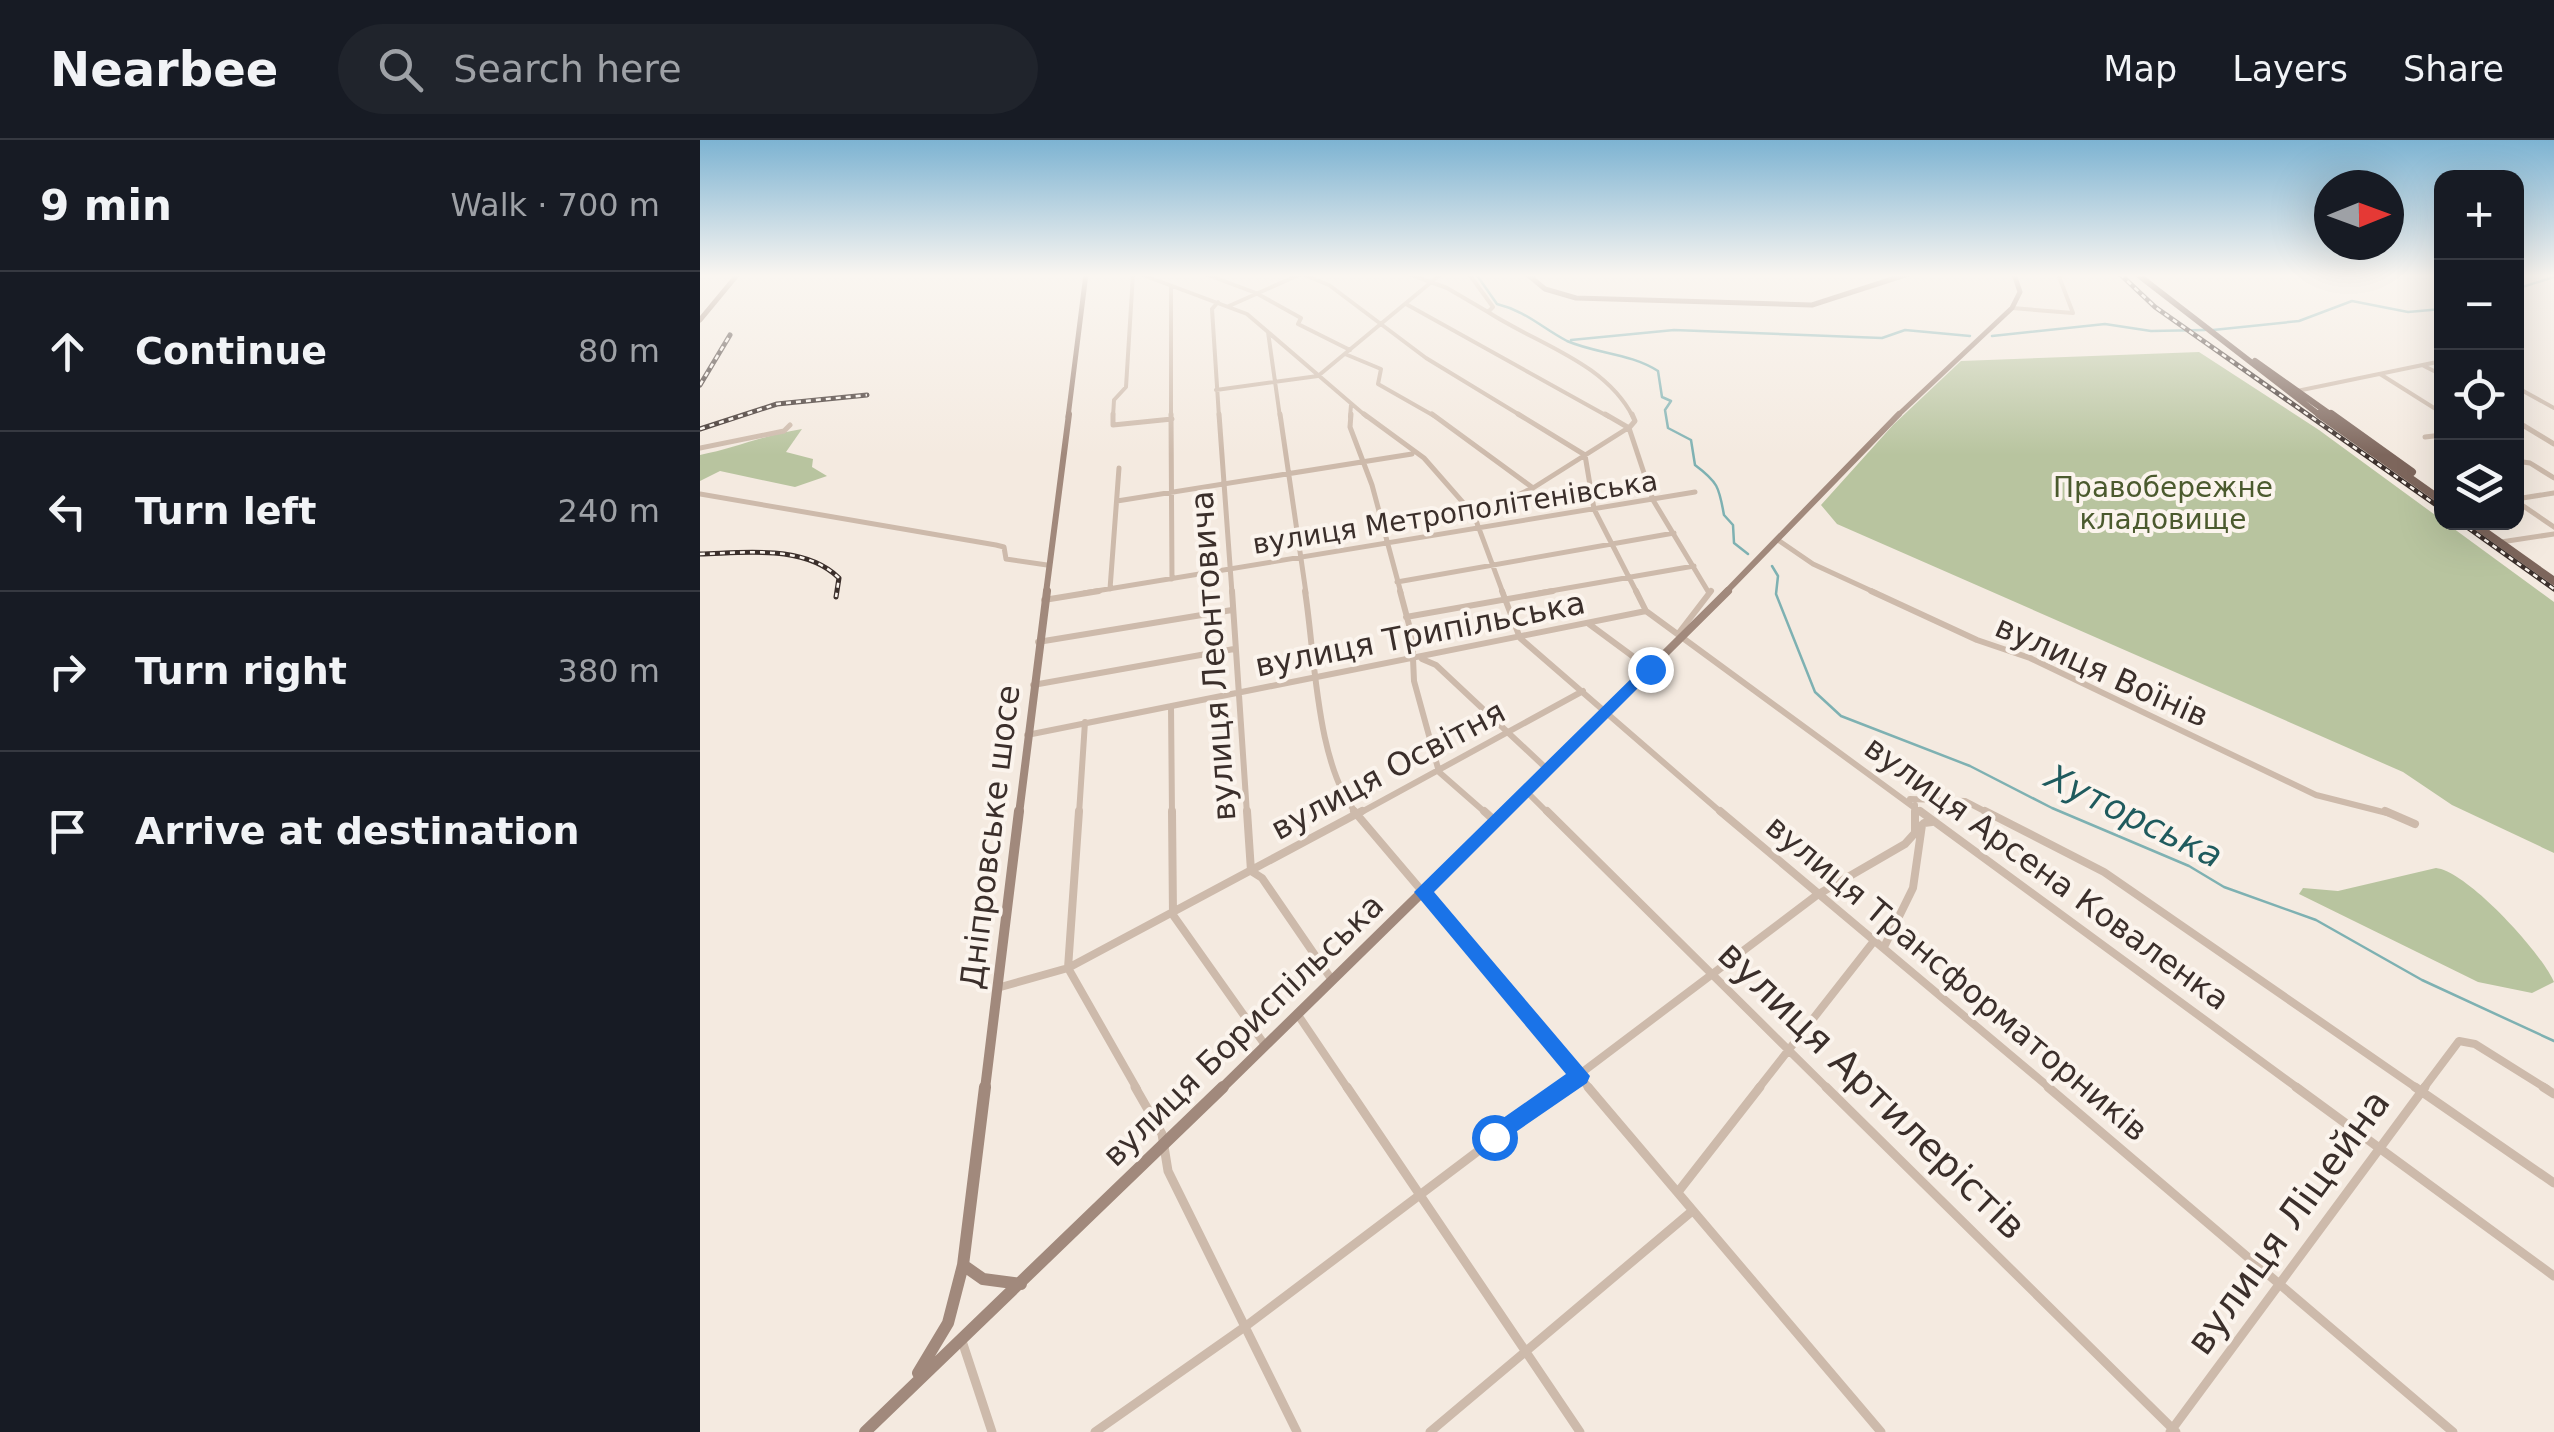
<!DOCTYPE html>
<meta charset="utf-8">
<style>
:root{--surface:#171b24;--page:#20242c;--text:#f1f3f6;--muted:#9ea1a6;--line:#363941}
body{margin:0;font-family:"DejaVu Sans",sans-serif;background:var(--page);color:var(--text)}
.controls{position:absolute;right:30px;top:30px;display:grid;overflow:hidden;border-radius:20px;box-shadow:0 10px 40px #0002}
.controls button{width:90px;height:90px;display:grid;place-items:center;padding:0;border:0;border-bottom:2px solid var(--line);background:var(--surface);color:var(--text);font:50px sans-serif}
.compass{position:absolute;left:1614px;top:30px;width:90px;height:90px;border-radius:50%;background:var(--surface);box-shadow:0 10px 40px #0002;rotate:89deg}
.stop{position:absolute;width:30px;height:30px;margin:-22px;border:8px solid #1a73e8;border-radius:50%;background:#fff}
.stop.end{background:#1a73e8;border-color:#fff;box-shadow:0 2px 10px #0008}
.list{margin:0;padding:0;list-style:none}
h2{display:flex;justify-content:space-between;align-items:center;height:130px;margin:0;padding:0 40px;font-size:42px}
h2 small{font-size:32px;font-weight:400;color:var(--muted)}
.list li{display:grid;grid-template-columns:65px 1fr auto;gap:30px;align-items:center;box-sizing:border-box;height:160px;padding:0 40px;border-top:2px solid var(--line)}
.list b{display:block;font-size:38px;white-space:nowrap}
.list em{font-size:32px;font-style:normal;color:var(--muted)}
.icon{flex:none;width:55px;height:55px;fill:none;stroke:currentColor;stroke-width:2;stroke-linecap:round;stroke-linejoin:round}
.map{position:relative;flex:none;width:1854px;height:1292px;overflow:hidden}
header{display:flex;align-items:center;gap:60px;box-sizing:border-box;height:140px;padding:0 50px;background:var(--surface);border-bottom:2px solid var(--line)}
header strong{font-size:48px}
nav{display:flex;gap:55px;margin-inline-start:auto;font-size:35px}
.search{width:700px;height:90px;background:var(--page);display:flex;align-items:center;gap:25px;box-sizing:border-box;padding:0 35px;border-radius:55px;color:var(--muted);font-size:38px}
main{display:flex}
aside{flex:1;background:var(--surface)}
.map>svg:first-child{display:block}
</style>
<header>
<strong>Nearbee</strong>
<div class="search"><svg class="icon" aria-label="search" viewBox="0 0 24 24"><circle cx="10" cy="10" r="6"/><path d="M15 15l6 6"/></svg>Search here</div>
<nav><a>Map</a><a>Layers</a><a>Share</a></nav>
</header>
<main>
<aside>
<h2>9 min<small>Walk · 700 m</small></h2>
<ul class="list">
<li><svg class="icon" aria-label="ahead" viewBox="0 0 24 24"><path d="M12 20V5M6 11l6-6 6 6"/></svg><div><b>Continue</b></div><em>80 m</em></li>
<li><svg class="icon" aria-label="left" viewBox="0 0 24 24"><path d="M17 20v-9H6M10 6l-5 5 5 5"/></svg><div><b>Turn left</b></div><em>240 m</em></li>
<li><svg class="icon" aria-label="right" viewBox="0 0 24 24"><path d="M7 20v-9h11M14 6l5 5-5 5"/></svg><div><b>Turn right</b></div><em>380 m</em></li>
<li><svg class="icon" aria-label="arrive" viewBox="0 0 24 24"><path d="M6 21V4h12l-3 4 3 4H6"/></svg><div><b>Arrive at destination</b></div></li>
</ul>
</aside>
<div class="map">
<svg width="1854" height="1292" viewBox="0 0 1854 1292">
<rect width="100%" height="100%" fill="#f4eae0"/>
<path fill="#b8c49f" d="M 1499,212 L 1619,290 L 1854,462 L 1854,713 L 1752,665 L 1703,632 L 1137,384 L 1121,365 L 1193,285 L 1261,221 Z
M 102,289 L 86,312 L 113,319 L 112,327 L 127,336 L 95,347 L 20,331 L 0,341 L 0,315 C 36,308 64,295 102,289 Z
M 1736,728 C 1767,731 1842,813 1854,842 L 1832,853 L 1778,842 L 1599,754 L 1603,748 L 1638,751 Z"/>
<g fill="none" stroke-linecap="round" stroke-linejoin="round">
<path stroke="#7eb1b2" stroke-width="2.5" d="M 776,134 L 797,164 C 826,171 842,188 867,201 C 897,214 930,213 958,231 L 962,257 L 971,261 L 965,270 L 968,288 L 991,300 L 995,325 C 1019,343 1019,348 1024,375 L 1033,385 L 1034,403 L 1048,414
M 1816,149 L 1854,137
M 1513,190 L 1599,181 L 1652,161 L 1708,172 L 1742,169
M 1292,196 L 1405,184 L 1451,191 L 1505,190
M 871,200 L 974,190 L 1182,198 L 1205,190 L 1270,196
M 1072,426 L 1078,436 L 1076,454 L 1115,552 L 1141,576 L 1270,626 L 1352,668 L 1489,726 L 1524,747 L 1616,780 L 1722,840 L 1854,901"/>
<path stroke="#cdbaab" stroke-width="4" d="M 440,134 L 547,174 L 667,277
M 505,134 L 556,153 L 601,178 L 598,184 L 650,210
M 602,134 L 629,145 L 726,218 L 823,277
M 709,134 L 747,148 L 788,172
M 769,134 L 793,167 L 788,172 C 837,204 905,222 933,277
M 1653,134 L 1710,134
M 471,146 L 471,277
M 518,162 L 512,169 L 519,277
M 706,164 L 909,277
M 529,166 L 601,134
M 1312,168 L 1373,173 L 1358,134
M 568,192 L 580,277
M 645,214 L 681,229 L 678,244 L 736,277
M 1724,226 L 1742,235
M 1680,234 L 1742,273
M 1816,247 L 1854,268
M 516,250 L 618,236 L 741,134
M 1597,251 L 1742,221
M 413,277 L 414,260 L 426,247 L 433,134
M 650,277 L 651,265"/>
<path stroke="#cdbaab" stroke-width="5" d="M 413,274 L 413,285 L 472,279
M 471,274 L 472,439
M 519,274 L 532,453
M 580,274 L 606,453
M 651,274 L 650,287 L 672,345 L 701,453
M 664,274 L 724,318 L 774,375 L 803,453
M 732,274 L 833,348
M 818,274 L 885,315 L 894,369 L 937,453
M 905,274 L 929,288 L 953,360 L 1009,453
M 1816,281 L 1854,304
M 929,288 L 935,281 L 932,274
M 1725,297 L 1742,295
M 0,308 L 84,291 L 90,285
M 1816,321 L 1830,323 L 1854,338
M 0,354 L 296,405 L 304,407 L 306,419 L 347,425
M 1816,359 L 1854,353
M 417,361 L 712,314
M 1816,361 L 1854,387
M 774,375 L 833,348 L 928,288
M 1078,400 L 1113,424 L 1176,453
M 1801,402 L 1854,394
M 697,442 L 974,393
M 410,449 L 419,328
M 384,453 L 995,352
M 839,453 L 994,426"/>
<path stroke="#cdbaab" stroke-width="6" d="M 532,451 L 547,674
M 605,451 C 615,514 616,626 657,674
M 700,451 L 712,496 L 714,541 L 739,632 L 787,674
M 802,451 L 820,498 L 1023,674
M 936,451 L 946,471 L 1223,674
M 1171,451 L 1277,500 L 1330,518 L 1616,655 L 1691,674
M 344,460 L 399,451
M 706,477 L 853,451
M 889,484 L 950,529
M 978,494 L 1011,451
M 338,502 L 532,470
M 722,519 L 736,525 L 847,629
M 333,545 L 534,509
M 471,566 L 472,674
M 327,595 L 946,471
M 826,651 L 849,674
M 1210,659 L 1265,661 L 1290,674
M 1215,665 L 1215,674
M 379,674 L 385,582
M 658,674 L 883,551"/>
<path stroke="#cdbaab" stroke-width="8" d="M 379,671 L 368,828 L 437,949
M 472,671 L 473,775 L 565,905
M 547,671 L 551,731 L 562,738 L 632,840
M 654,671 L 890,949
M 784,671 L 795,681
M 847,671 L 1128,949
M 1020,671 L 1351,949
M 1215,671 L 1215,691
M 1220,671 L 1599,949
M 1285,671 L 1404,732 L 1718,949
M 1685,671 L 1715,684
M 1184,807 L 1213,748 L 1222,685
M 297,848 L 368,828 L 662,671
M 598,875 L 648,949
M 860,949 L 1117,755 L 1205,704 L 1224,683 L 1232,682
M 1058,949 L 1174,801
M 1723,949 L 1759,901 L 1775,904 L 1847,949"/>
<path stroke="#cdbaab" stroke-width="9" d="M 435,947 L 462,994 L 468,1031 L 597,1292
M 647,947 L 880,1292
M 888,947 L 1181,1292
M 1126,947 L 1476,1292
M 1348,947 L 1753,1292
M 1596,947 L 1854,1136
M 1715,947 L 1854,1043
M 1843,947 L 1854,954
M 978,1052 L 1060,947
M 262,1201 L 292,1292
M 395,1292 L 546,1186 L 863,947
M 730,1292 L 991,1072
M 1470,1292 L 1725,947"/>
<path stroke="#a1897c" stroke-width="5" d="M 827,134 L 845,149 L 876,158 L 1112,165 L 1208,134
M 0,180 L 38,134
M 368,277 L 386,134
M 1196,277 L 1312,168 L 1320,152 L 1314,134"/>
<path stroke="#a1897c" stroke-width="6" d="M 346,453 L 369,274
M 1025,453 L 1199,274"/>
<path stroke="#a1897c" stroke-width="8" d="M 319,674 L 347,451
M 803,674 L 1028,451"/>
<path stroke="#a1897c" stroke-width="10" d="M 285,949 L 319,671
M 521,949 L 805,671"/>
<path stroke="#a1897c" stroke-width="12" d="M 263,1125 L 283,1139 L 321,1144
M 218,1233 L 248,1183 L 263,1125 L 285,947
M 165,1292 L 523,947"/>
<path stroke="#7d665c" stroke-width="6" d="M 1437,134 L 1622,277
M 1555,221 L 1634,277"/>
<path stroke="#7d665c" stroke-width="8" d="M 1619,274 L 1742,361
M 1631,274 L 1712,332
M 1771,382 L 1854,441"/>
<defs>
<path id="rail" d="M 1420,134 L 1455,167 L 1742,369
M 0,245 L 30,195
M 0,289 L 77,264 L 167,255
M 1760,382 L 1854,449
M 0,414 C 45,413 104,404 139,438 L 136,457"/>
</defs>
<use href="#rail" stroke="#3b2f2b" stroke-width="5"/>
<use href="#rail" stroke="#fbf4ed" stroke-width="2.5" stroke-dasharray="5" stroke-linecap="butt"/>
</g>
<linearGradient id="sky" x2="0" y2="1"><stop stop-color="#7db3d2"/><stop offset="0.43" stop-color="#faf6f1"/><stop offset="1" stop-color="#faf6f1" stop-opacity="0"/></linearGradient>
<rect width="1854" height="315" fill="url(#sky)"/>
<path fill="#1a73e8" d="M 945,525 L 957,529 L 734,752 L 890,936 L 887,943 L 794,1007 L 786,1004 L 786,990 L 866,934 L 714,752 Z"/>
<g text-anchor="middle" stroke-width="8" stroke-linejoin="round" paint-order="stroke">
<g font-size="28" fill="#4b5a2e" stroke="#fbf4ed">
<text x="1463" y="357">Правобережне<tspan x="1463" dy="32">кладовище</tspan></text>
</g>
<g font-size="28" fill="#3b2f2b" stroke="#fbf4ed">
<text transform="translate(755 372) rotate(-9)" y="10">вулиця Метрополітенівська</text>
</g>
<g font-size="32" fill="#3b2f2b" stroke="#fbf4ed">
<text transform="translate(720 494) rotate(-11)" y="11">вулиця Трипільська</text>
<text transform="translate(513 516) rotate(-94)" y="11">вулиця Леонтовича</text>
<text transform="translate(1402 531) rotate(24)" y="11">вулиця Воїнів</text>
<text transform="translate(688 630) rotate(-28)" y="11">вулиця Освітня</text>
<text transform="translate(290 697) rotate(-83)" y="11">Дніпровське шосе</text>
<text transform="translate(1347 733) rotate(36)" y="11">вулиця Арсена Коваленка</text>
<text transform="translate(1257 838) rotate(40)" y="11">вулиця Трансформаторників</text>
<text transform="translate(543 890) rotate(-44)" y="11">вулиця Бориспільська</text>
</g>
<g font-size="35" font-style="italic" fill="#1f5b5e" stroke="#fbf4ed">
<text transform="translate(1434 676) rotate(26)" y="12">Хуторська</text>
</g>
<g font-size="38" fill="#3b2f2b" stroke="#fbf4ed">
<text transform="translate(1172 950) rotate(44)" y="13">вулиця Артилерістів</text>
<text transform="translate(1588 1082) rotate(-54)" y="13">вулиця Ліцейна</text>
</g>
</g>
</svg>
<div class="controls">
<button>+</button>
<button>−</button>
<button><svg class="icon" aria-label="locate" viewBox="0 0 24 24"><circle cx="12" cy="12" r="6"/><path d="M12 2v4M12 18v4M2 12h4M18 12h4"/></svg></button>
<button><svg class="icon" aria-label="layers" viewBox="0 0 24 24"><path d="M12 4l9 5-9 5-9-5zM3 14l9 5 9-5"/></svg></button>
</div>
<svg class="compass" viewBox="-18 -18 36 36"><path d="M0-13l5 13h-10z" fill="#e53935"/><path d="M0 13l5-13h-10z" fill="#9ea1a6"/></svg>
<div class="stop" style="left:794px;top:997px"></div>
<div class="stop end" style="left:950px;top:529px"></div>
</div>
</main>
